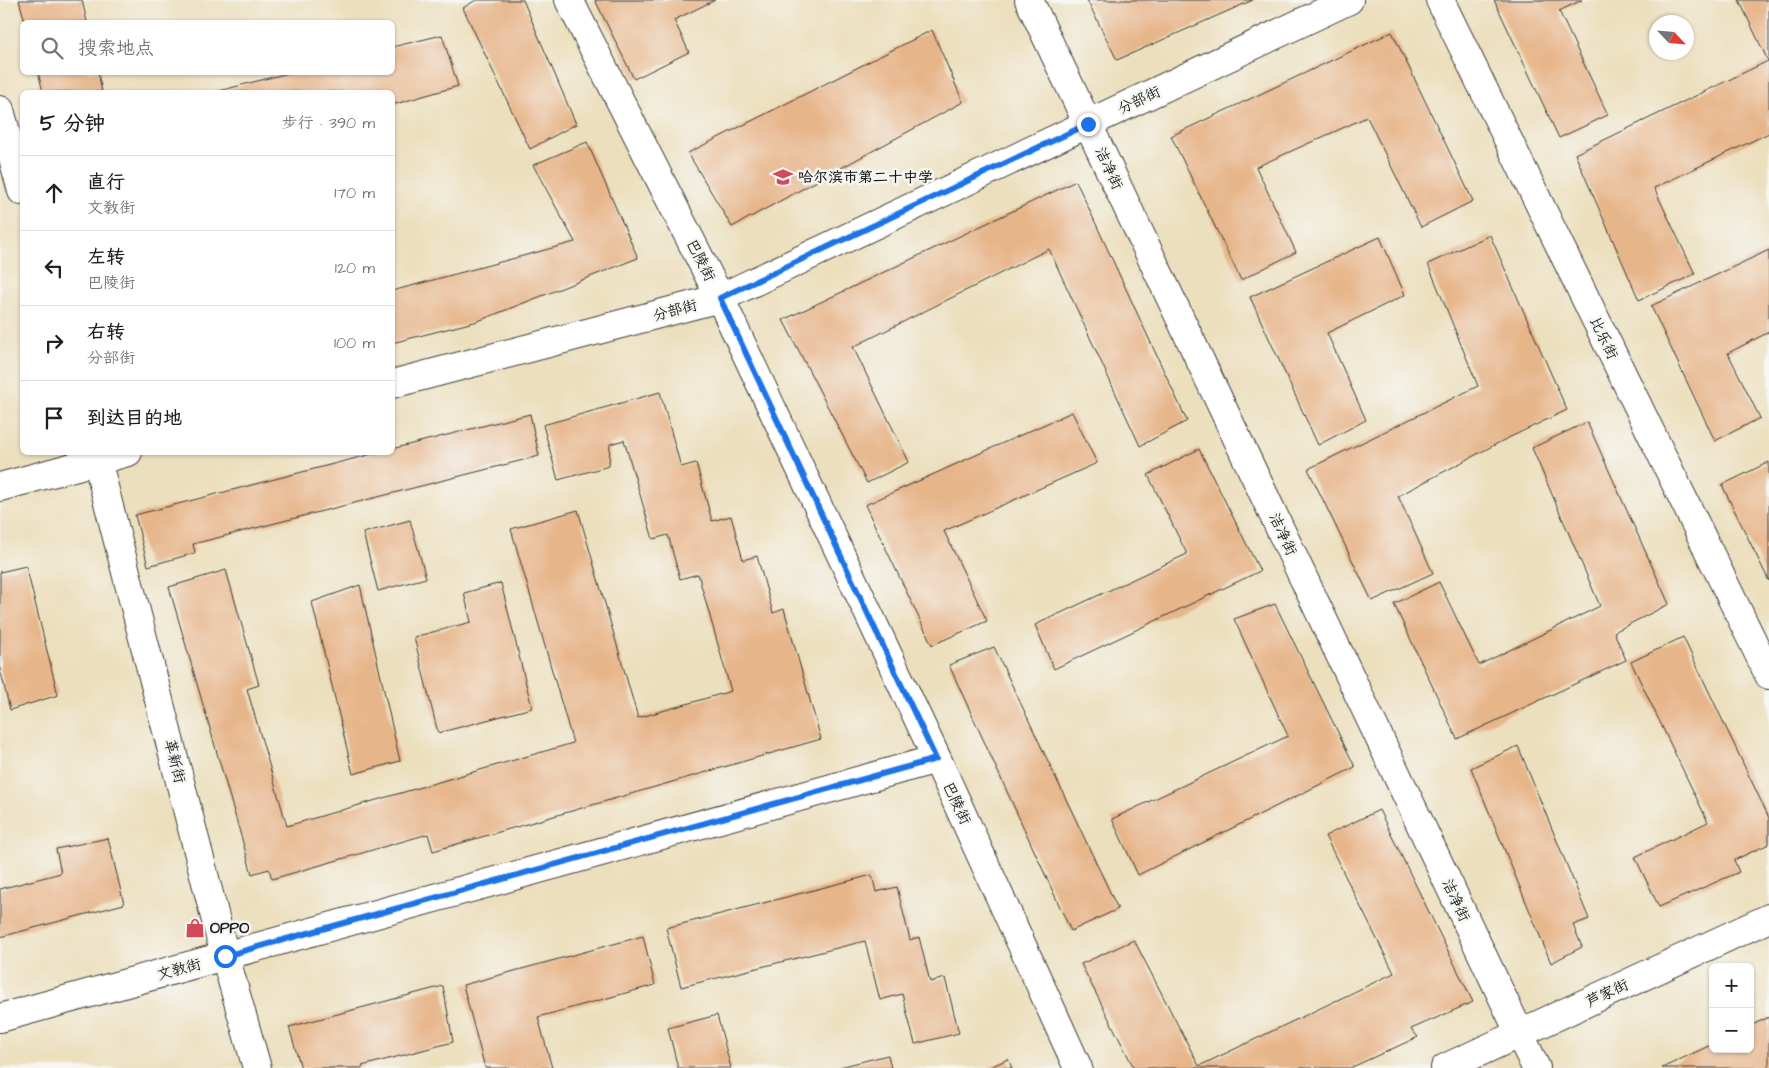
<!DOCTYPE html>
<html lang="zh">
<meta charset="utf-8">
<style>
:root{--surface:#fff;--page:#f6f6f6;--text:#202124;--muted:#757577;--line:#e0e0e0}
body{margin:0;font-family:"Architects Daughter","LXGW WenKai TC",sans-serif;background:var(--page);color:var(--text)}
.controls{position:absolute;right:15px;bottom:15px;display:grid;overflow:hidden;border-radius:8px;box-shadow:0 1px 4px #0004}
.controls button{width:45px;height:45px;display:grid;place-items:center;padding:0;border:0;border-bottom:1px solid var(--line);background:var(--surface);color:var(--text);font:25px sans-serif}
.compass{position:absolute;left:1649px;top:15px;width:45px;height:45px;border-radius:50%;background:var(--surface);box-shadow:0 1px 4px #0004;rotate:116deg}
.stop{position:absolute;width:15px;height:15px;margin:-11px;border:4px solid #1a73e8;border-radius:50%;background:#fff}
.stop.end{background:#1a73e8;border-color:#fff;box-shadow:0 1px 5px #0008}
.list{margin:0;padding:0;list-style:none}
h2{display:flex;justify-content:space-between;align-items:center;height:65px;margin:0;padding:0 20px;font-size:21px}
h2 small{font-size:16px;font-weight:400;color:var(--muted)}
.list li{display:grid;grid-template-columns:32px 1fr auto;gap:15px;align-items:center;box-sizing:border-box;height:75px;padding:0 20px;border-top:1px solid var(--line)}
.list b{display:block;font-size:19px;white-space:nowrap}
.list p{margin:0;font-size:16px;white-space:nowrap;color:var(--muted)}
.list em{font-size:16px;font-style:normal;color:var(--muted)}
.icon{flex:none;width:28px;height:28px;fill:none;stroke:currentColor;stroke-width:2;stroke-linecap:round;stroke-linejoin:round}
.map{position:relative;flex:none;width:1769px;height:1068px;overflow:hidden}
.search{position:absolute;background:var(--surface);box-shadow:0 1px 4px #0004;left:20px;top:20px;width:375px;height:55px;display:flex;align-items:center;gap:12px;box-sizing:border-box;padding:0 18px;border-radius:8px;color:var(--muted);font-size:19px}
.panel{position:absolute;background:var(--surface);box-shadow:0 1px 4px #0004;left:20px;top:90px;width:375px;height:365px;border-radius:8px}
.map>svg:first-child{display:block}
</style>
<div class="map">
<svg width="1769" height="1068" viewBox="0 0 1769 1068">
<rect width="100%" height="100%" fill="#f6f6f2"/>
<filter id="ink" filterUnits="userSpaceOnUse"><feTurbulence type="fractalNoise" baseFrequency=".02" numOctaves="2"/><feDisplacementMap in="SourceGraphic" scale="10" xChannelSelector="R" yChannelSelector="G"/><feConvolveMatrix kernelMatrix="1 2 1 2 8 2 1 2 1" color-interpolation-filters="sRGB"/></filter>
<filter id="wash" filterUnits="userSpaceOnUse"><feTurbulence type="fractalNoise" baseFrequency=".0096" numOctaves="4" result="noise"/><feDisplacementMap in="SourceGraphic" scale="20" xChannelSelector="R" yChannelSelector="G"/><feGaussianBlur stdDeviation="1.12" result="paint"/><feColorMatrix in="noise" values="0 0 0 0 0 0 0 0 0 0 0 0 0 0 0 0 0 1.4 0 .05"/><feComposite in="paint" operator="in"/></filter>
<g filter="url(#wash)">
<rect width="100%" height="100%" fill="#ecdfbd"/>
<g id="blocks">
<path fill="#e7b58a" d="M 19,0 L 82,0 L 87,22 L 25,22 Z
M 476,0 L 523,0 L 576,124 L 530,149 L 463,8 Z
M 595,0 L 715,0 L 674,20 L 689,52 L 634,79 Z
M 1087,0 L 1253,0 L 1117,60 Z
M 1494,0 L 1582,0 L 1559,11 L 1608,115 L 1559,138 Z
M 1739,0 L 1769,0 L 1769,133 L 1654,188 L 1695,274 L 1639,300 L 1575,154 L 1768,61 Z
M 932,30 L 963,102 L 732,227 L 688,153 Z
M 1392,32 L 1473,201 L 1421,227 L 1367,117 L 1256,167 L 1296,252 L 1241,280 L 1171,136 Z
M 442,35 L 458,86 L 392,105 L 392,92 L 215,92 L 292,72 L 392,72 L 392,47 Z
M 38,72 L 98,72 L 102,92 L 43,92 Z
M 587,142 L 638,258 L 478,321 L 392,343 L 392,291 L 575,242 L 533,165 Z
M 1076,181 L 1187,421 L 1140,446 L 1049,249 L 853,347 L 909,462 L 867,483 L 783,320 Z
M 1490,235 L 1567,410 L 1502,441 L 1398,496 L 1433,573 L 1372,601 L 1308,469 L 1478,386 L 1428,264 Z
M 1380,237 L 1405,295 L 1327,333 L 1366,420 L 1318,445 L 1250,297 Z
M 1769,250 L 1769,332 L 1728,353 L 1760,418 L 1715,441 L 1651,306 Z
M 660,392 L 681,467 L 696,463 L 712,521 L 731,516 L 743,560 L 757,556 L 773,613 L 784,609 L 821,739 L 433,851 L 428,834 L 272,879 L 269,869 L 252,874 L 169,587 L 226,570 L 259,685 L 247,689 L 287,826 L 573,743 L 511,529 L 578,510 L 638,718 L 731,691 L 698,574 L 680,579 L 668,535 L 653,539 L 624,440 L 610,444 L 609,466 L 558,480 L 543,425 Z
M 1072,412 L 1097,463 L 944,531 L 987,621 L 932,645 L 865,505 Z
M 530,414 L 539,456 L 193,544 L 195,553 L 148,566 L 135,515 L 380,452 L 392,452 L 392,449 Z
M 1587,422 L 1669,604 L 1614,632 L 1626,660 L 1457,739 L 1394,604 L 1439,582 L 1479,665 L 1600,606 L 1532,448 Z
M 1199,449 L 1260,571 L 1054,669 L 1035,625 L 1187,554 L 1148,475 Z
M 1769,462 L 1769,581 L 1722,485 Z
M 410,520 L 426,578 L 378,591 L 363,533 Z
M 26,566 L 58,695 L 10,710 L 0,669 L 0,572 Z
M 501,583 L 532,708 L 438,733 L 414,637 L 471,622 L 464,593 Z
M 360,585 L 400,761 L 353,774 L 312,602 Z
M 1275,604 L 1355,767 L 1138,875 L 1112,819 L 1288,736 L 1234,619 Z
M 1683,637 L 1769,818 L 1769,844 L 1734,860 L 1739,872 L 1659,907 L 1635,857 L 1708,822 L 1631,662 Z
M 994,647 L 1118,909 L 1071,931 L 949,665 Z
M 1518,746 L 1589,919 L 1573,925 L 1582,947 L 1551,963 L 1471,768 Z
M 1379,810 L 1473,1002 L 1411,1029 L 1418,1037 L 1350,1068 L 1134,1068 L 1081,964 L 1134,940 L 1199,1066 L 1394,973 L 1325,836 Z
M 108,838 L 124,904 L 0,937 L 0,889 L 61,873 L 56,849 Z
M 872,875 L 876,892 L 897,887 L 910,940 L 919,937 L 930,982 L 945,978 L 959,1033 L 915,1044 L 902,994 L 880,1000 L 865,941 L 681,987 L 666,928 Z
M 643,936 L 655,985 L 538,1017 L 552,1068 L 485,1068 L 463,985 Z
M 443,986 L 453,1042 L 362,1066 L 363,1068 L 301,1068 L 289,1027 Z
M 717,1015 L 731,1068 L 678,1068 L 668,1028 Z
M 1769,1017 L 1769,1068 L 1662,1068 L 1713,1044 L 1713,1049 L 1750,1049 L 1750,1026 Z
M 888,1055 L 891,1068 L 840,1068 L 840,1067 Z
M 1008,1059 L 1012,1068 L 988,1068 Z"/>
</g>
</g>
<g filter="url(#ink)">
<use href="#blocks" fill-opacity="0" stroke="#3b3934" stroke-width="1"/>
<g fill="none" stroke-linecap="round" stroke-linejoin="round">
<defs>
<path id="secondary" d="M 569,0 L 720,298 L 937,759 L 1078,1068
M 1029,0 L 1536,1068
M 1440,0 L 1769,675
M 0,110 L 22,191
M 392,384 L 720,298 L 1349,0
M 95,452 L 225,956 L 257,1068
M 0,487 L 128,452
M 0,1018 L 937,759
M 1445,1068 L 1769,918"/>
</defs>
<use href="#secondary" stroke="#3b3934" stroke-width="30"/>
<use href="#secondary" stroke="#fff" stroke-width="28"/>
</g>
</g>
<g fill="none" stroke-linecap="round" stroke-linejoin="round" filter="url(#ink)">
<path stroke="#1a73e8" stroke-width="6" d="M 225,956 L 936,759 L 720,298 L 1088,124"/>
</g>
<defs>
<symbol id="school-bare" viewBox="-9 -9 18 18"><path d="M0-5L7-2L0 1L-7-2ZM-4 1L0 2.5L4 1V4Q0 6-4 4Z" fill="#d1495b" stroke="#f6f6f2" stroke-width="2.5" paint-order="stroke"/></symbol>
<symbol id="shop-bare" viewBox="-9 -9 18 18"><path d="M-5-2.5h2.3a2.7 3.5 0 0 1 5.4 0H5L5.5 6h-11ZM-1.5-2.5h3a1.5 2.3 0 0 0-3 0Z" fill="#d1495b" stroke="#f6f6f2" stroke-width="2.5" paint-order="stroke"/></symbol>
</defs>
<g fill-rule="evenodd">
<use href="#school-bare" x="769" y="163" width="28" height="28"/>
<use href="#shop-bare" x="181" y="914" width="28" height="28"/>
</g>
<g text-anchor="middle" stroke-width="5" stroke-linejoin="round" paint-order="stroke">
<g font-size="15" fill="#1c1c1c" stroke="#f6f6f2">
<text transform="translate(1139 100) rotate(-25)" y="5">分部街</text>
<text transform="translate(1109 168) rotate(65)" y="5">洁净街</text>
<text transform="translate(701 260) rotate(63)" y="5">巴陵街</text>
<text transform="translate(675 310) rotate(-15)" y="5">分部街</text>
<text transform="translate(1604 338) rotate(64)" y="5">比乐街</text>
<text transform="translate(1283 534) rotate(65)" y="5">洁净街</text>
<text transform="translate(175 761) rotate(76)" y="5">革新街</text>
<text transform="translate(957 803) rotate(65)" y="5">巴陵街</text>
<text transform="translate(1456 900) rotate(65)" y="5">洁净街</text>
<text transform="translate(179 969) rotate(-15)" y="5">文教街</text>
<text transform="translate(1607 993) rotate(-25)" y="5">芦家街</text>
</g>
<g font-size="15" font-weight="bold" fill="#1c1c1c" stroke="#f6f6f2" text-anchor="start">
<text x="798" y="182">哈尔滨市第二十中学</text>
<text x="210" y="933">OPPO</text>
</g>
</g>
</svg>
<div class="controls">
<button>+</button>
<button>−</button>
</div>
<svg class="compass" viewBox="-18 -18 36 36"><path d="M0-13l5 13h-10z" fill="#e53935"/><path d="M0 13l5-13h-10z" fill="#757577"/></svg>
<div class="stop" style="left:225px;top:956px"></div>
<div class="stop end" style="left:1088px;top:124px"></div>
<div class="search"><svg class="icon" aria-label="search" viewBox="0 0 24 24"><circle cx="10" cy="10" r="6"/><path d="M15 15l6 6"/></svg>搜索地点</div>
<section class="panel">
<h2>5 分钟<small>步行 · 390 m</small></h2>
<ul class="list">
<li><svg class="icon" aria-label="ahead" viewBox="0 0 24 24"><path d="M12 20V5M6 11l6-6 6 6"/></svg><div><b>直行</b><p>文教街</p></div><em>170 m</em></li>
<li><svg class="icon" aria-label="left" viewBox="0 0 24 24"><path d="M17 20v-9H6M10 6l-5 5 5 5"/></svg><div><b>左转</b><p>巴陵街</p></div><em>120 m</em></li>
<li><svg class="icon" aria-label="right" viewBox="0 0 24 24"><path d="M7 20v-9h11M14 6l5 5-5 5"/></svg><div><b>右转</b><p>分部街</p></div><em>100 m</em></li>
<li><svg class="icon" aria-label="arrive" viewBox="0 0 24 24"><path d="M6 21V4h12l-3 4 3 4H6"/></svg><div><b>到达目的地</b></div></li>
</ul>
</section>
</div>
